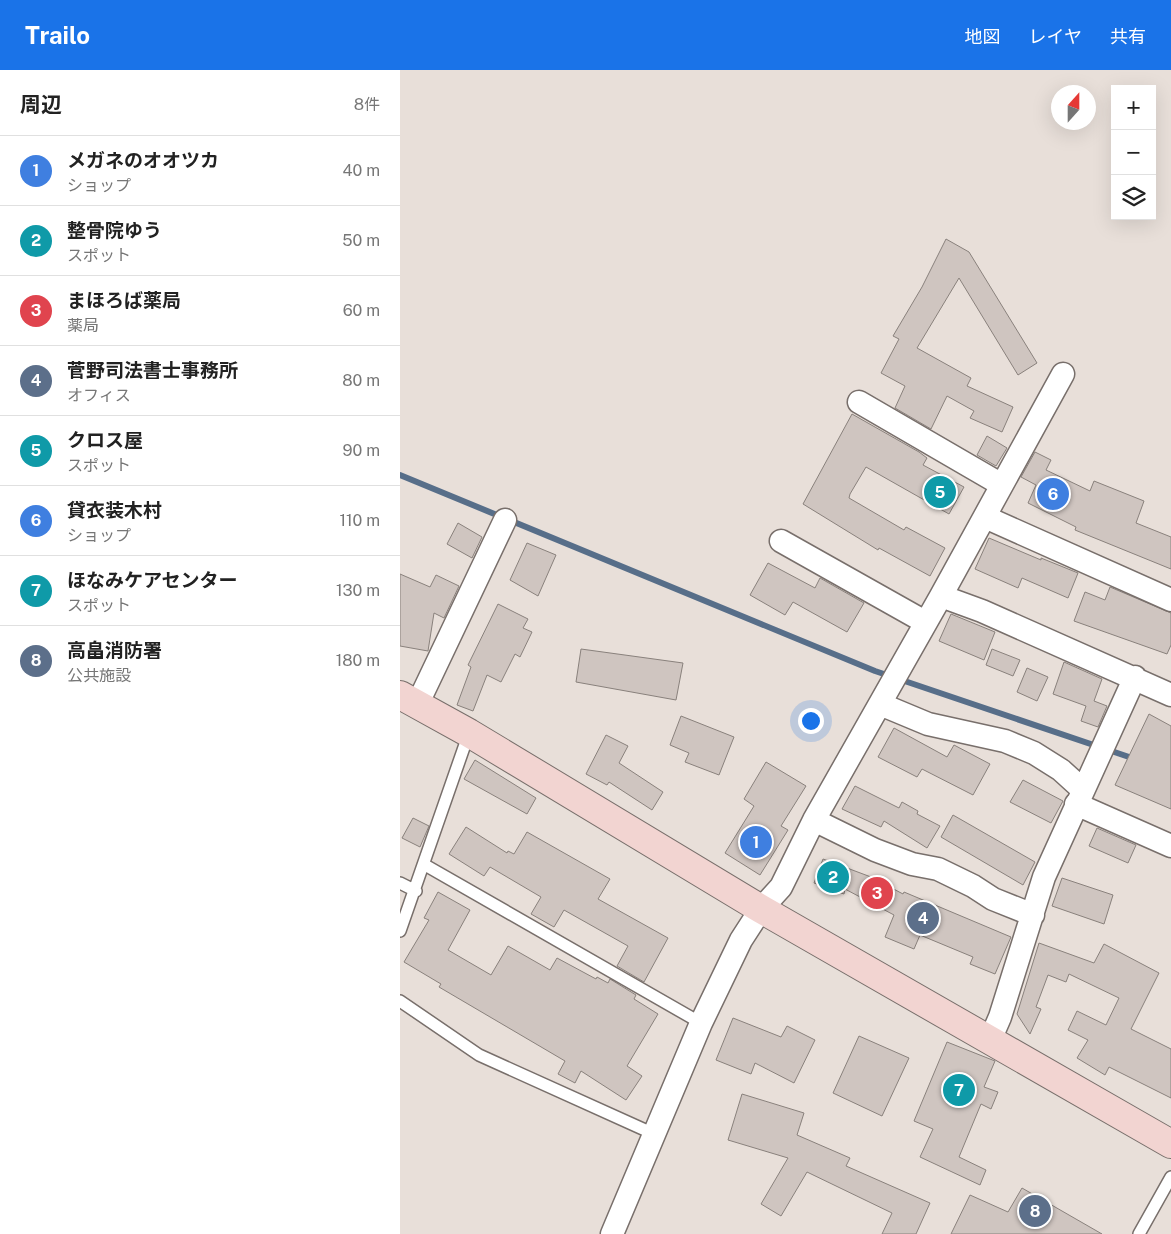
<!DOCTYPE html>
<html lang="ja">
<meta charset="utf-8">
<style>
:root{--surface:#fff;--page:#f2f2f2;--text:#222;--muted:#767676;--line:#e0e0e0;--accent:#1a73e8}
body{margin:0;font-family:"Public Sans","Noto Sans JP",sans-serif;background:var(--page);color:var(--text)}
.controls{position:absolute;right:15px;top:15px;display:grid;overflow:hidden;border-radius:0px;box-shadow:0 5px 20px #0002}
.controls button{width:45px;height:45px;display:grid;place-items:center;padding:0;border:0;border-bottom:1px solid var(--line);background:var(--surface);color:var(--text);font:25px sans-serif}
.compass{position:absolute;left:651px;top:15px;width:45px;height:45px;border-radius:50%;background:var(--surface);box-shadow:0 5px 20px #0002;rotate:21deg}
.you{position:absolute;left:410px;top:650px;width:18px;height:18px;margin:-12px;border:4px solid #fff;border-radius:50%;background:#1a73e8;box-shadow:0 0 0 8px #1a73e833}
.badge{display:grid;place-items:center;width:32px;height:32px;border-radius:50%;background:var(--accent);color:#fff;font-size:16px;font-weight:700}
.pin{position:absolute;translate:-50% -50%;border:2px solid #fff;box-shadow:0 1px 5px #0006}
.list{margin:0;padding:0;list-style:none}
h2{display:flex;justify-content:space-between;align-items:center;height:65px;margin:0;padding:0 20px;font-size:21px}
h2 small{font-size:16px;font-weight:400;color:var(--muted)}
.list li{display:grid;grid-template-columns:32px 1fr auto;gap:15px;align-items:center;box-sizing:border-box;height:70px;padding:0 20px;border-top:1px solid var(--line)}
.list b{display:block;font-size:19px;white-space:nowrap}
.list p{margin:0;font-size:16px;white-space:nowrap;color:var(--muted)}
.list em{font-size:16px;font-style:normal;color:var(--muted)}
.icon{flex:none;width:28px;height:28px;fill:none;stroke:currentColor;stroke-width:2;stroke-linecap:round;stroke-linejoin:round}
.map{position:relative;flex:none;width:771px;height:1164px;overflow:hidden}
header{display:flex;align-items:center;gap:30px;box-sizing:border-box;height:70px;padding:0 25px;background:var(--accent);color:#fff}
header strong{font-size:24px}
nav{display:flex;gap:28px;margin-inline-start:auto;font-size:18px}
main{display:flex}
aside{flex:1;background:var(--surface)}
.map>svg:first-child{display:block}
</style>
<header>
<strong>Trailo</strong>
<nav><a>地図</a><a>レイヤ</a><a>共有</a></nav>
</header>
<main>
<aside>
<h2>周辺<small>8件</small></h2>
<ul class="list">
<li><span class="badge" style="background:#3f7fe0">1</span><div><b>メガネのオオツカ</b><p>ショップ</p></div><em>40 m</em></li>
<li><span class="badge" style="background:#0f9aa8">2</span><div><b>整骨院ゆう</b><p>スポット</p></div><em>50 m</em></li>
<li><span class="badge" style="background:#e0444e">3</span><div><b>まほろば薬局</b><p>薬局</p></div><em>60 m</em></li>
<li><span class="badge" style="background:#5c6f8a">4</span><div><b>菅野司法書士事務所</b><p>オフィス</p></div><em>80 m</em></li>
<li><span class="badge" style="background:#0f9aa8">5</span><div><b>クロス屋</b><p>スポット</p></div><em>90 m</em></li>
<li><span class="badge" style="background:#3f7fe0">6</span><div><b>貸衣装木村</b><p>ショップ</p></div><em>110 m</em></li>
<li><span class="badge" style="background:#0f9aa8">7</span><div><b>ほなみケアセンター</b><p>スポット</p></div><em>130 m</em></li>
<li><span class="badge" style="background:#5c6f8a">8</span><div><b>高畠消防署</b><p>公共施設</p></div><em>180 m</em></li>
</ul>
</aside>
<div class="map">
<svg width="771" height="1164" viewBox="0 0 771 1164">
<rect width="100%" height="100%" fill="#e8dfd9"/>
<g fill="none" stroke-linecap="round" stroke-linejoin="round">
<path stroke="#576e89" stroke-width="6" d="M 0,405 L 475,601 L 735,689"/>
</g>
<path fill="#cfc5c0" stroke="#89817c" d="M 546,169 L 569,182 L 637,293 L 618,305 L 559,208 L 517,278 L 571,308 L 567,316 L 613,337 L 602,362 L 570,348 L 574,341 L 547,326 L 531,359 L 495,338 L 505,316 L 481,303 L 499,269 L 493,266 L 522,217 Z
M 452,344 L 519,382 L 527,388 L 523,395 L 564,417 L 549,444 L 466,397 L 450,424 L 449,428 L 504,460 L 506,457 L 545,478 L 530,506 L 479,478 L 478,480 L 403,434 Z
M 587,366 L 607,378 L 596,396 L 577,385 Z
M 635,382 L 651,390 L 646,400 L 690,421 L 694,411 L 744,431 L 736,453 L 771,467 L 771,499 L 675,460 L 676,457 L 628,433 L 636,415 L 621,407 Z
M 58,453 L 82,467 L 72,488 L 47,474 Z
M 589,468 L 641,490 L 641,488 L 678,503 L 668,528 L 622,508 L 618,518 L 575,499 Z
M 127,473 L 156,485 L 138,526 L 110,510 Z
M 368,493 L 415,518 L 420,508 L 464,533 L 447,562 L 393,532 L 385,545 L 350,525 Z
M 0,504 L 30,517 L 36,505 L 59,516 L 44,548 L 34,543 L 28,581 L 0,576 Z
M 710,517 L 771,543 L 771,575 L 767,584 L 674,551 L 685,522 L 705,530 Z
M 98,534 L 128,549 L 123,558 L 132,562 L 120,587 L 115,584 L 101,612 L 87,605 L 73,641 L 57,635 L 71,597 L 68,595 Z
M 551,544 L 595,562 L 584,590 L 539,571 Z
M 181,579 L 283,593 L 276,630 L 176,612 Z
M 592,579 L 620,590 L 613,606 L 586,595 Z
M 664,592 L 702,609 L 694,631 L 707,636 L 698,657 L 681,651 L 686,636 L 653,624 Z
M 627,598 L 648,607 L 637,631 L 617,622 Z
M 749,644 L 771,656 L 771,739 L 715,715 Z
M 281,646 L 334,667 L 319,705 L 285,692 L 289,683 L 270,675 Z
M 494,658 L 547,687 L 554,675 L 590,694 L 573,725 L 522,699 L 517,707 L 478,687 Z
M 206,665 L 228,676 L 219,693 L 263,722 L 252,740 L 209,712 L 207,715 L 186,704 Z
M 75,690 L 136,728 L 127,744 L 64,709 Z
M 366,692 L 406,716 L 381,756 L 388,760 L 360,805 L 325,783 L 354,736 L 344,729 Z
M 623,710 L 663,731 L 651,753 L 610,732 Z
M 455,716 L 499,738 L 502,732 L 518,741 L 517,744 L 540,756 L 527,778 L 484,751 L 481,757 L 442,739 Z
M 553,745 L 635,792 L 623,815 L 541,767 Z
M 13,748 L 29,756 L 20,777 L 2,768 Z
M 66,757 L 107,783 L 108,781 L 114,784 L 127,762 L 210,809 L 198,829 L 268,868 L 244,912 L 217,896 L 228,876 L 164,840 L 154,857 L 131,844 L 141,827 L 90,797 L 84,806 L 49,784 Z
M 697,758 L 736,775 L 728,793 L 689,776 Z
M 423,789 L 471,807 L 503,824 L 504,822 L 611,867 L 595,904 L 570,894 L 573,887 L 520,865 L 514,879 L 485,867 L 494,845 L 445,819 L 444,824 L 414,813 Z
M 662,808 L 713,825 L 704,854 L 652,836 Z
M 38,822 L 70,840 L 48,880 L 91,905 L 108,876 L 150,900 L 157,888 L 196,909 L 197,907 L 208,913 L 210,909 L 236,925 L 234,929 L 258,944 L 227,996 L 242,1006 L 226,1030 L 181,1001 L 175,1013 L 158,1004 L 165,991 L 39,917 L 41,914 L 4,892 L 29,850 L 24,848 Z
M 639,873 L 694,893 L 704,874 L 759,903 L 731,959 L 771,979 L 771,1028 L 709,997 L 705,1005 L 677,988 L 688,970 L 668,960 L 677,941 L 706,955 L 719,928 L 669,904 L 666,912 L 648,905 L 636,937 L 641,939 L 630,964 L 617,944 Z
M 333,948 L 381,967 L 387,956 L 415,970 L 394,1013 L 355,993 L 351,1004 L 316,990 Z
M 459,966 L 509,988 L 482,1046 L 433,1023 Z
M 547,972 L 595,991 L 584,1017 L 598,1022 L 591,1039 L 581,1034 L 559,1087 L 586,1100 L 580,1115 L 520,1087 L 533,1059 L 514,1051 Z
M 342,1024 L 404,1043 L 397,1065 L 450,1088 L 446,1096 L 530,1133 L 516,1164 L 482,1164 L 492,1143 L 407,1102 L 381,1146 L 361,1134 L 388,1088 L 328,1070 Z
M 622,1118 L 702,1164 L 551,1164 L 570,1125 L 608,1142 Z"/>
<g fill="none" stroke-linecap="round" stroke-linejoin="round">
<defs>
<path id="lane" d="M 25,795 L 301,953
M 0,813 L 16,821
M 0,861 L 69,663
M 0,931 L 79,985 L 254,1064
M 739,1164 L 771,1107"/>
<path id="street" d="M 459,332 L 602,415
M 585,447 L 771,530
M 381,471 L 525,552
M 541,526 L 582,541 L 771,625
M 480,634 L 528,654 L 605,671 L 634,683 L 661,700 L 683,720
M 17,635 L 105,450
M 676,734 L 771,776
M 414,750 L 475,780 L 512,794 L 538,799 L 573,816 L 593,829 L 633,845
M 590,970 L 600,947 L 644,807 L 735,607
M 212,1164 L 301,953 L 341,870 L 361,839 L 381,817 L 414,750 L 541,526 L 663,304"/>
<path id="secondary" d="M 0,625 L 69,663 L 361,839 L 771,1074"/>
</defs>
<use href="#lane" stroke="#786f6b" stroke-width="14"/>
<use href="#street" stroke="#786f6b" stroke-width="25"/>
<use href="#secondary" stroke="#786f6b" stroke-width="30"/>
<use href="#lane" stroke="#fff" stroke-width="11"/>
<use href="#street" stroke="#fff" stroke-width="22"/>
<use href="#secondary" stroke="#f2d4d1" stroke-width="28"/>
</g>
</svg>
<div class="controls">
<button>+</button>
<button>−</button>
<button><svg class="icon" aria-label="layers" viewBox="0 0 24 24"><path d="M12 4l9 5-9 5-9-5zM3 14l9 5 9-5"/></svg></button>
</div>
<svg class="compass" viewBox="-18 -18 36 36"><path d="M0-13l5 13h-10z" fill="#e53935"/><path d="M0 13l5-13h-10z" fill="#767676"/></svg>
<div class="you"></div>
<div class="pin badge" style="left:356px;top:772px;background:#3f7fe0">1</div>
<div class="pin badge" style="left:433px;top:807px;background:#0f9aa8">2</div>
<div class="pin badge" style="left:477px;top:823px;background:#e0444e">3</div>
<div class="pin badge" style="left:523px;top:848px;background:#5c6f8a">4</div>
<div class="pin badge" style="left:540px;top:422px;background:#0f9aa8">5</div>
<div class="pin badge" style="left:653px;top:424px;background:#3f7fe0">6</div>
<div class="pin badge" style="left:559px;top:1020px;background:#0f9aa8">7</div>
<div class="pin badge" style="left:635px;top:1141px;background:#5c6f8a">8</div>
</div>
</main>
